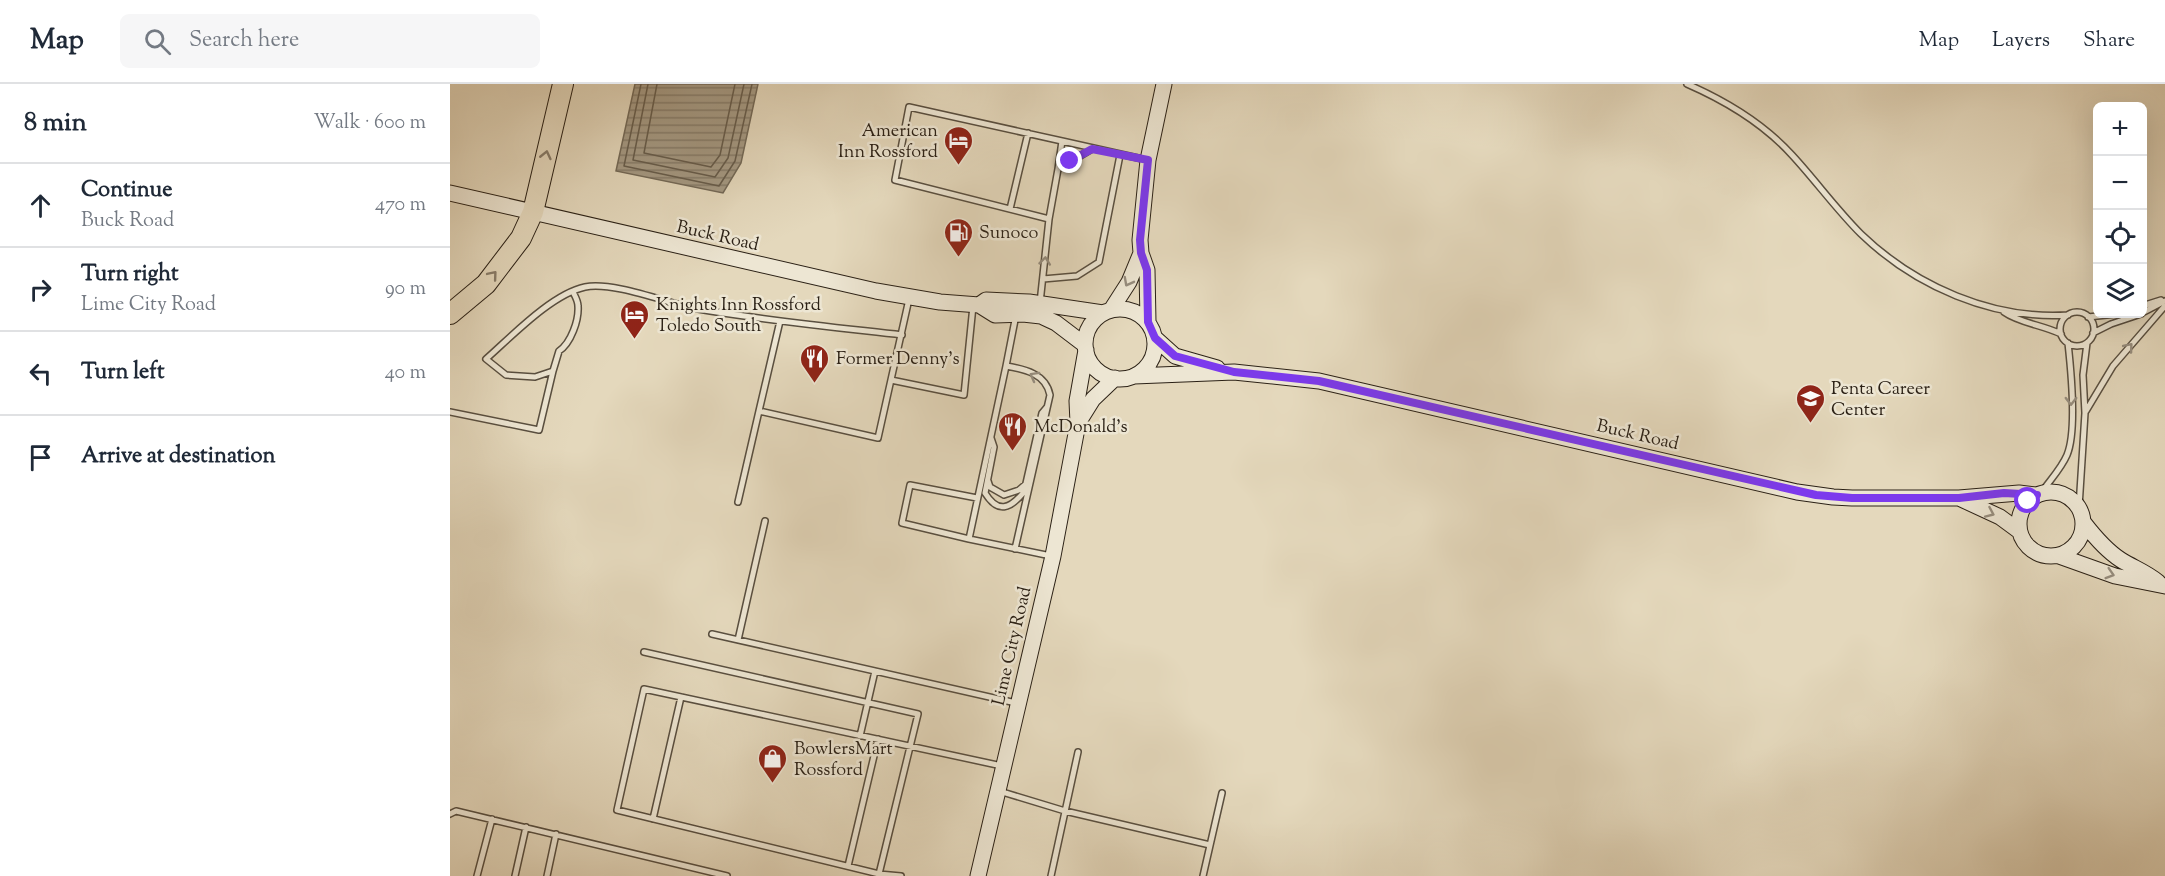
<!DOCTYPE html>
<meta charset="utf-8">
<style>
:root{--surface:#fff;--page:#f6f6f7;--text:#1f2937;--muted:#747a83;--line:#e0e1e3}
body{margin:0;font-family:"Sorts Mill Goudy",serif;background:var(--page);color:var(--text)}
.controls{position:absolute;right:18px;top:18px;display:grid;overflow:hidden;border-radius:9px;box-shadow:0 6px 24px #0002}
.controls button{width:54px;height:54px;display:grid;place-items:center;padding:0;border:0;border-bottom:2px solid var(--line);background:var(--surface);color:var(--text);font:30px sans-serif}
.stop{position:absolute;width:18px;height:18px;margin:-14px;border:4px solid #7c3aed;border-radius:50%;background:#fff}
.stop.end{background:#7c3aed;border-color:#fff;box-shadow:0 2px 6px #0008}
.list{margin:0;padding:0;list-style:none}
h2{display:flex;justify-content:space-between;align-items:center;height:78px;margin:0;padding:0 24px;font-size:26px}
h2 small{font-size:20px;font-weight:400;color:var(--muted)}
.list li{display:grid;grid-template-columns:39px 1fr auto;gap:18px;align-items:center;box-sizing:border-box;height:84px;padding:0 24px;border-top:2px solid var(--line)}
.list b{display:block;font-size:22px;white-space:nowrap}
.list p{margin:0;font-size:20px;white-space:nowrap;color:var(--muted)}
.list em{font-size:20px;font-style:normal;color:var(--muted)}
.icon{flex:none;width:33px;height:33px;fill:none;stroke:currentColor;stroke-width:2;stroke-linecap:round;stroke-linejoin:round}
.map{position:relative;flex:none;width:1715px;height:792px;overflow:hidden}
header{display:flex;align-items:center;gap:36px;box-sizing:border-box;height:84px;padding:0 30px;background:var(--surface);border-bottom:2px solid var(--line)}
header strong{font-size:28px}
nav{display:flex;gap:33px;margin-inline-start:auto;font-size:21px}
.search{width:420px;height:54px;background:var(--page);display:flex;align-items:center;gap:15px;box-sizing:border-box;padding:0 21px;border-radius:9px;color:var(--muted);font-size:22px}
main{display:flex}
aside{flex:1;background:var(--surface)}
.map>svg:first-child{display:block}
</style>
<header>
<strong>Map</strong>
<div class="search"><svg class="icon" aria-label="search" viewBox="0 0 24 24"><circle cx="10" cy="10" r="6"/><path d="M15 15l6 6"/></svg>Search here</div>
<nav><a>Map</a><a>Layers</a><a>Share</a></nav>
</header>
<main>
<aside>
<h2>8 min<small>Walk · 600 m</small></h2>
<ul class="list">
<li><svg class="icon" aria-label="ahead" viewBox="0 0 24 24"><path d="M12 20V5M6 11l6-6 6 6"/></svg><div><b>Continue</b><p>Buck Road</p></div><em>470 m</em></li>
<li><svg class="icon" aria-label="right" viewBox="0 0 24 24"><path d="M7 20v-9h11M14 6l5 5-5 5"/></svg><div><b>Turn right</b><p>Lime City Road</p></div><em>90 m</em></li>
<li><svg class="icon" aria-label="left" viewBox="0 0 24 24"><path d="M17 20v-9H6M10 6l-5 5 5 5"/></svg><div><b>Turn left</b></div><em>40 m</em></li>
<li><svg class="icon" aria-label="arrive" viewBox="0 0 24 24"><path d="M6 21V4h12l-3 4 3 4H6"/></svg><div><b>Arrive at destination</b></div></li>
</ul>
</aside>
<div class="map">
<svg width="1715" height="792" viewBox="0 0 1715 792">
<defs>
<pattern id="water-rules" width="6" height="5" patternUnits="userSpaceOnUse" patternTransform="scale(1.5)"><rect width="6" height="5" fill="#a59a84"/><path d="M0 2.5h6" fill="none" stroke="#877d6b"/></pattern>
</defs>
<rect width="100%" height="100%" fill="#e4d8bc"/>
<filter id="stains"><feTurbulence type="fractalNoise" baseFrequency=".00333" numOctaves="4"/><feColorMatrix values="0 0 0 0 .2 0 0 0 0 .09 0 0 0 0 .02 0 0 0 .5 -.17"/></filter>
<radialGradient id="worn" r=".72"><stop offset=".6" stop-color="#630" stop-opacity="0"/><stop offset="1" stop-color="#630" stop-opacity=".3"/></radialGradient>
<path fill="url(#water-rules)" stroke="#746a58" stroke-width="1.5" d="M 185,0 L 308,0 L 291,79 L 273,109 L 166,87 Z"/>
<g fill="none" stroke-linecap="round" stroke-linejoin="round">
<path stroke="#685e4d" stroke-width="1.5" d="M 191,0 L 174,82 L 269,102 L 285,77 L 302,0
M 198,0 L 183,76 L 265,93 L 278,74 L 294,0
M 207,0 L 194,69 L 261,83 L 270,71 L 285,0"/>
<defs>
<path id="lane" d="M 1237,0 C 1276,17 1313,39 1342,71 C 1366,97 1386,125 1411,150 C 1465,202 1542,236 1618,231
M 608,85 L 612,57 L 697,76
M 560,125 L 578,49
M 599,135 L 445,96 L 459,23 L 612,57
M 593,195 L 627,192 L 649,178 L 670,71
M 590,219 L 599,135 L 608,85 L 642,65
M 1692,222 L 1711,216
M 1554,228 C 1569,239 1593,241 1611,250
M1610 245a17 17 0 1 1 34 0a17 17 0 1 1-34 0Z
M 1692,229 L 1715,217
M 1638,233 L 1666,230
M 1643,249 L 1661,240 L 1691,230
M 556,282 L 566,231
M 103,287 L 109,267 C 121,259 129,236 128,222 C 128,217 125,212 123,208
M 441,296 L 514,311 L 523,222
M 309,327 L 330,237
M 1636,327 L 1663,282 L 1715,222
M 0,328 L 89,346 L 103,287 L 85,293 L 56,291 L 36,275 C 62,252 102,210 135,203 C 161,197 215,218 242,224 C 311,236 382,243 452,251
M 541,354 L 544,363 L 535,409 C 548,430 560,425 574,408 L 592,329 L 597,323
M 538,397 L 540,403 L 554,411 L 569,406 L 576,400
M 1591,409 C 1600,396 1611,385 1617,371 C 1627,347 1621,286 1618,259
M 288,418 L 309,327 L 428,354 L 459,215
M 1629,423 L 1635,329 L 1633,291 L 1637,259
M 519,455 L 452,439 L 460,401 L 527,414
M 565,465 L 600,311 C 596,290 575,285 556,282 L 519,455 L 601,472
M 262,550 L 566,619
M 288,556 L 315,437
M 194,568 L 468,630 L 429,790
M 410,652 L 425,587
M 549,707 L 615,727 L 760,761
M 0,730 L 6,727 L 277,792
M 203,735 L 231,613
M 398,782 L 428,655
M 27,792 L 42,735
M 65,792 L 76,743
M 97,792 L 106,750
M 451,792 L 429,790 L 167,726 L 194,605 L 552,682
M 601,792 L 628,668
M 753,792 L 772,709"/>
<path id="secondary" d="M 0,109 L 426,207 L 490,218 L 529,221 L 545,231 L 573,230 L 591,232 L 606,239 L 635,261
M 529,221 L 536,216 L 579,218 L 653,229
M635 260a35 35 0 1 1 70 0a35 35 0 1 1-70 0Z
M 661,226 L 679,198 L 691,169
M 698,238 L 697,186 L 691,169 L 690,156 L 698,76 L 714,0
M 705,254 L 725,272 L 767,284
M 684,292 L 784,288 L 869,297 L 1347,408 L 1383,413 L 1402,414 L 1509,414 L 1569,409 L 1586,411
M 628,339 L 643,315 L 665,294
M1569 440a32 32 0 1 1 64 0a32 32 0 1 1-64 0Z
M 1509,414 L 1550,433 L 1569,447
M 1634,439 C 1644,452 1657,467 1671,476 C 1684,484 1696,488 1708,498
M 1609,472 L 1665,492 L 1715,502
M 528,792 L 603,472 L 628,339 L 627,317 L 636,266"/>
<path id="highway" d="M 0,230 L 36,200 L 71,154 L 83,128 L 113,0"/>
</defs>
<use href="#lane" stroke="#594f40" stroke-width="8"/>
<use href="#secondary" stroke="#2b2116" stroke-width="17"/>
<use href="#highway" stroke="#2b2116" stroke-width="22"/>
<use href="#lane" stroke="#ede6d3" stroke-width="5"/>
<use href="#secondary" stroke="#ede6d3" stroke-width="15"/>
<use href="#highway" stroke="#e4d8bc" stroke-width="20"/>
</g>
<defs><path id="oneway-chevron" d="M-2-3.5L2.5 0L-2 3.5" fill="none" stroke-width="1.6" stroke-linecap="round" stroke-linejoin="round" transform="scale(1.5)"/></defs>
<g stroke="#887c69">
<use href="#oneway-chevron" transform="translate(96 71) rotate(-77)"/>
<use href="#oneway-chevron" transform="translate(43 191) rotate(-50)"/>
</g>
<g stroke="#968d7e">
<use href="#oneway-chevron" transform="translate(595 177) rotate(-84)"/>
<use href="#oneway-chevron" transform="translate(678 198) rotate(118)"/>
<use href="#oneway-chevron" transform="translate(1679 263) rotate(-50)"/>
<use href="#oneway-chevron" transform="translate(584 292) rotate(-151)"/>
<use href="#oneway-chevron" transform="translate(1621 317) rotate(90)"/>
<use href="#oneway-chevron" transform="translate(1540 429) rotate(24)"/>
<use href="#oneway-chevron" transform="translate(1660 490) rotate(17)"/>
</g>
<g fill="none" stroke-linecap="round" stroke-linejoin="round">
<path stroke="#7c3aed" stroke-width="8" d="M 620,77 L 642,65 L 698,76 L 690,156 L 691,169 L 697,186 L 698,238 L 705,254 L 725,272 L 784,288 L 869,297 L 1366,411 L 1402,414 L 1509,414 L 1554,409 L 1587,411 L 1578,417"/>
</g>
<defs>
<symbol id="hotel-pin" viewBox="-11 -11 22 30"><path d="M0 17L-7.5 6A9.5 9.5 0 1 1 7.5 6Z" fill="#8f2418" stroke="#ede6d3"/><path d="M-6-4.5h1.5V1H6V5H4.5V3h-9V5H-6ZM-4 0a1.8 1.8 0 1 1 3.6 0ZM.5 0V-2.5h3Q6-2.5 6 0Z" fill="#fff"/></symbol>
<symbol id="fuel-pin" viewBox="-11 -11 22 30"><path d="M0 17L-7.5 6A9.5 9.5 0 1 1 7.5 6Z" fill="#8f2418" stroke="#ede6d3"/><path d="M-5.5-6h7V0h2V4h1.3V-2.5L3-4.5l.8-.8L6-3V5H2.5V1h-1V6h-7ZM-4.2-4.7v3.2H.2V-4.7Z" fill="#fff"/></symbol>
<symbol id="restaurant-pin" viewBox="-11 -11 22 30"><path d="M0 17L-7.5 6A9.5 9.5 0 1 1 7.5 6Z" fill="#8f2418" stroke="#ede6d3"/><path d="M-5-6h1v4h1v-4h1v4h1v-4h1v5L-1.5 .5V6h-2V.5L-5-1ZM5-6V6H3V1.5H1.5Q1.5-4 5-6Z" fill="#fff"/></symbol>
<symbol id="school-pin" viewBox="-11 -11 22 30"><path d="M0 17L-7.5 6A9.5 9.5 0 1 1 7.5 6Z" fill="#8f2418" stroke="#ede6d3"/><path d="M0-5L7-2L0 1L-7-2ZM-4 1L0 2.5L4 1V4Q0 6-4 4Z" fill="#fff"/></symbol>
<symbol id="shop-pin" viewBox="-11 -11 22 30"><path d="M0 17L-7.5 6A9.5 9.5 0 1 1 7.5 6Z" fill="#8f2418" stroke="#ede6d3"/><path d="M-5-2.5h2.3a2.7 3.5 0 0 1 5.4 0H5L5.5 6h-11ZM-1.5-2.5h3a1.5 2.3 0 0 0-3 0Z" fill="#fff"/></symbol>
</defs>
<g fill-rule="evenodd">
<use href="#hotel-pin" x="492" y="40" width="33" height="45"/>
<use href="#fuel-pin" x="492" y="132" width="33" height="45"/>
<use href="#hotel-pin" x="168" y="214" width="33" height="45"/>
<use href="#restaurant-pin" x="348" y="258" width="33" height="45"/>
<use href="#school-pin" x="1344" y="298" width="33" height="45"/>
<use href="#restaurant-pin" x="546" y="326" width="33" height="45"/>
<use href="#shop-pin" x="306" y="658" width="33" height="45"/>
</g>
<g text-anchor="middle" stroke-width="5" stroke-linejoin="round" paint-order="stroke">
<g font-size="18" fill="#2b2116" stroke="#ede6d3" text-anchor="start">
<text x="488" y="52" text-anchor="end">American<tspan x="488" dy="21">Inn Rossford</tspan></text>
<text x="529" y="154">Sunoco</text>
<text x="206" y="226">Knights Inn Rossford<tspan x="206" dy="21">Toledo South</tspan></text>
<text x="386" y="280">Former Denny's</text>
<text x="1381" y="310">Penta Career<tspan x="1381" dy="21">Center</tspan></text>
<text x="584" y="348">McDonald's</text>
<text x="344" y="670">BowlersMart<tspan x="344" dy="21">Rossford</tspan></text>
</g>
<g font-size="18" fill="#2b2116" stroke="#ede6d3">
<text transform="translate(268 151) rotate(13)" y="6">Buck Road</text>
<text transform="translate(1188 350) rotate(13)" y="6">Buck Road</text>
<text transform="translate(561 562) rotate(-77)" y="6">Lime City Road</text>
</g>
</g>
<rect width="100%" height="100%" filter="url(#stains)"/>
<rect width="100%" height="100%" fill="url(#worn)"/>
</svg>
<div class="controls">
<button>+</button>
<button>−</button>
<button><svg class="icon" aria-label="locate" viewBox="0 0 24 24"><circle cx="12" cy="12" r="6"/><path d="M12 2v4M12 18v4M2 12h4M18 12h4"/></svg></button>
<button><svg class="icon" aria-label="layers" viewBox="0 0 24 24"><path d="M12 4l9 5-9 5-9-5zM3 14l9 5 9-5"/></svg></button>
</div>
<div class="stop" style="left:1578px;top:417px"></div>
<div class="stop end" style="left:620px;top:77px"></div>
</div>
</main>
